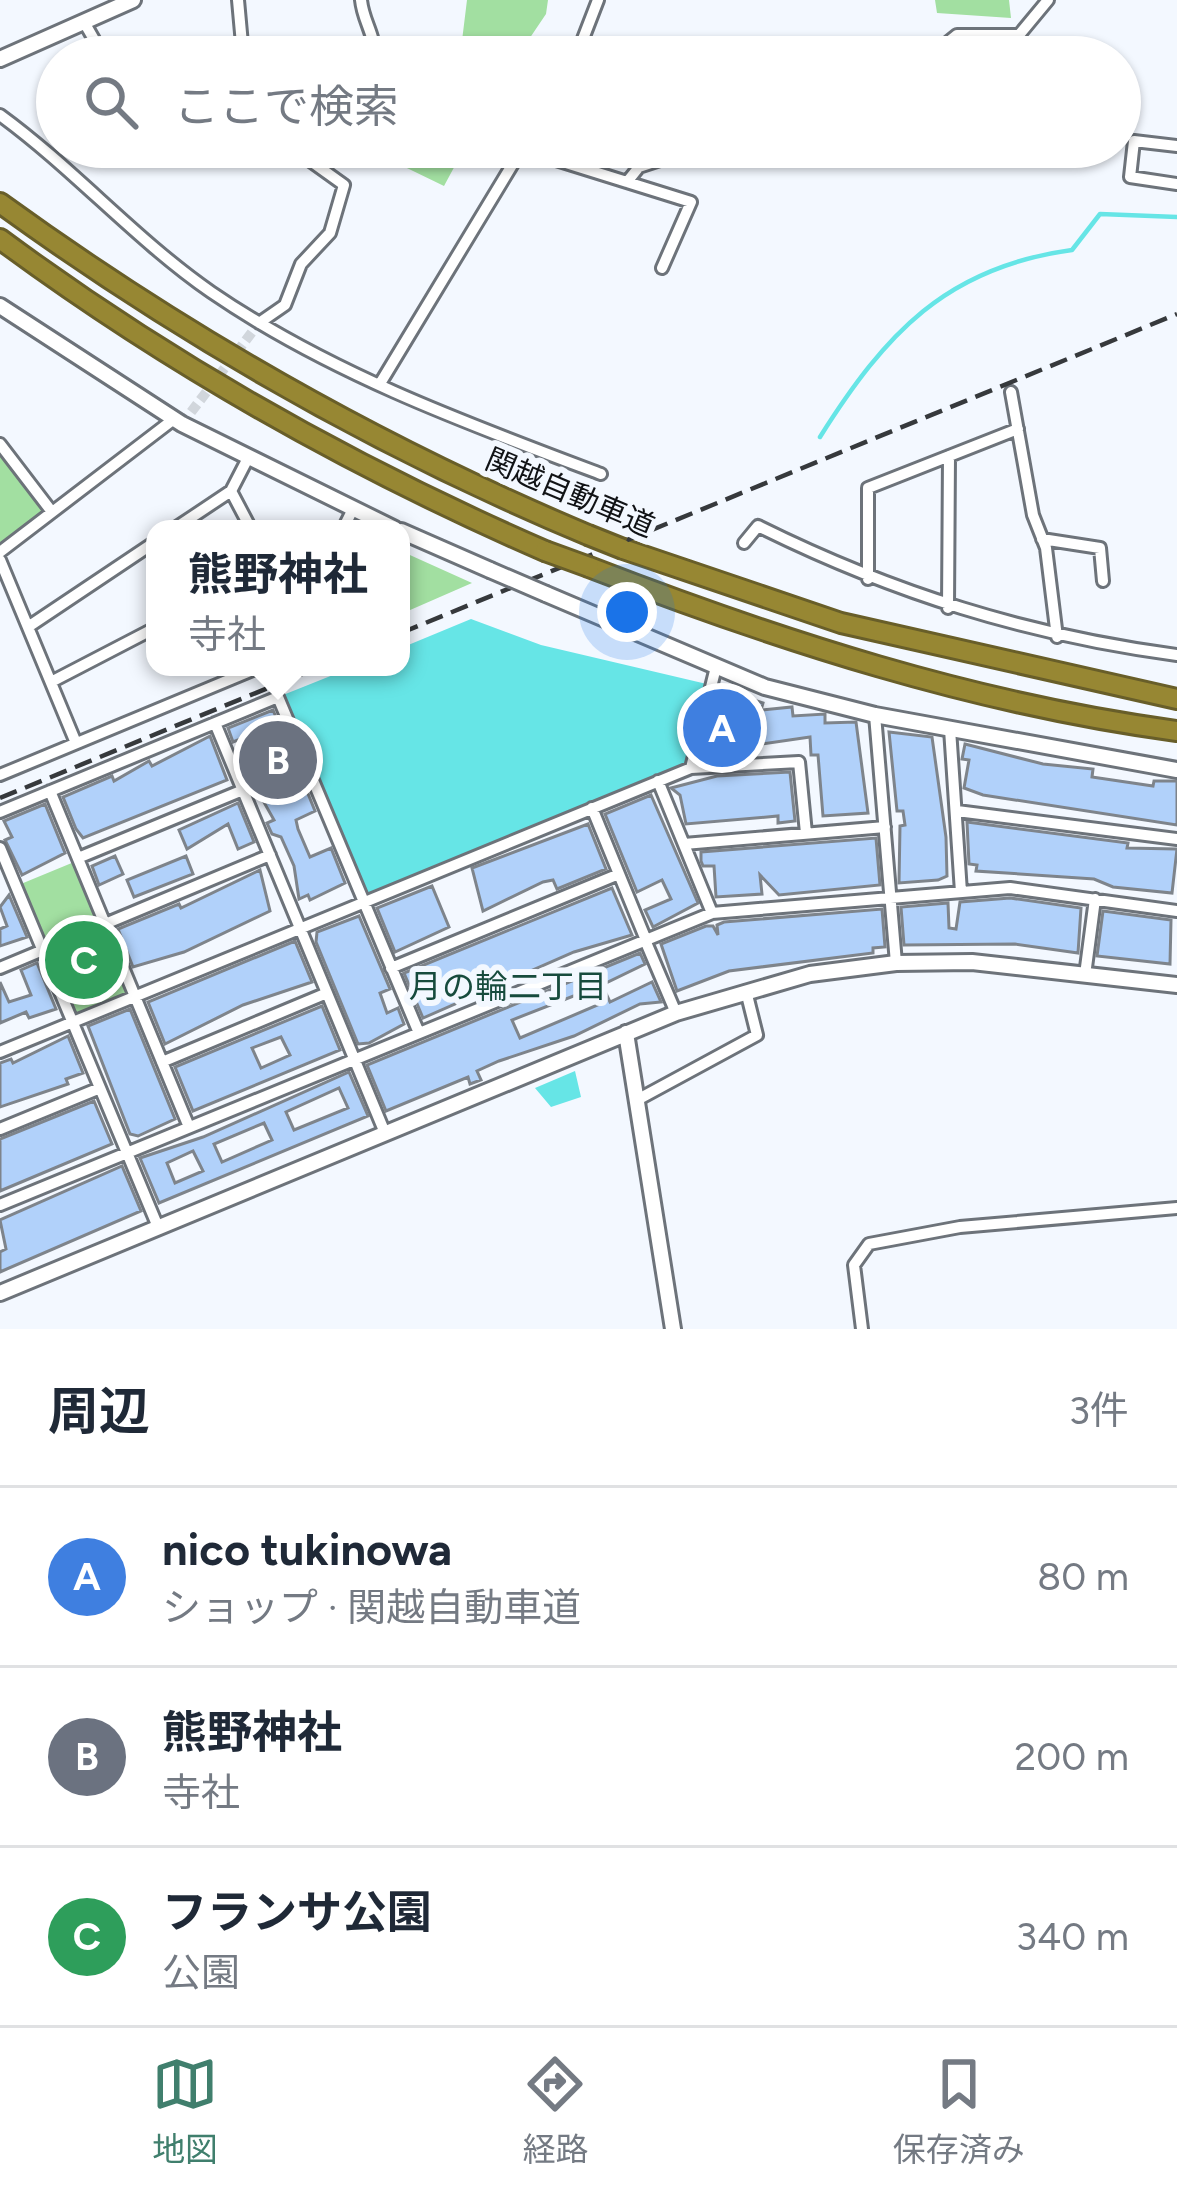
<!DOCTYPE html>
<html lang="ja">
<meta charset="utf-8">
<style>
:root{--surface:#fff;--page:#f2f2f3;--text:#1f2937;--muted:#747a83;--line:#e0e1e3;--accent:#407f6d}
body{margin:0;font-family:Figtree,"Noto Sans JP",sans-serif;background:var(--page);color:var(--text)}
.you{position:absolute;left:627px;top:612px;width:42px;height:42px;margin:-30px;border:9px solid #fff;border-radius:50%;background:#1a73e8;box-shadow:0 0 0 18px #1a73e833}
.badge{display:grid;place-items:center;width:78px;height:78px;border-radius:50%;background:var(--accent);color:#fff;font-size:39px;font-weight:700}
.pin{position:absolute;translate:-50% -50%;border:6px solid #fff;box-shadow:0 3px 12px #0006}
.popup{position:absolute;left:146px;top:520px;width:264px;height:156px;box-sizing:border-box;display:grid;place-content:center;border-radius:24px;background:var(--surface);filter:drop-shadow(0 3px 9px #0005);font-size:39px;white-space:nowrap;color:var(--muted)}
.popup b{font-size:45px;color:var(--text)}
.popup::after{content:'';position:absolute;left:50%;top:100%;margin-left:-24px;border:24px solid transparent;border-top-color:var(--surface)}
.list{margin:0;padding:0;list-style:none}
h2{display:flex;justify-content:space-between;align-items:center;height:156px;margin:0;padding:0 48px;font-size:51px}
h2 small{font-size:39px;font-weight:400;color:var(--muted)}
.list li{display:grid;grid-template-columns:78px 1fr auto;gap:36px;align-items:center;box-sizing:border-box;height:180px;padding:0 48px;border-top:3px solid var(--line)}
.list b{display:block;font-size:45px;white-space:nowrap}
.list p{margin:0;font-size:39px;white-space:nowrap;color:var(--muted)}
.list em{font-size:39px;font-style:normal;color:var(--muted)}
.icon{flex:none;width:66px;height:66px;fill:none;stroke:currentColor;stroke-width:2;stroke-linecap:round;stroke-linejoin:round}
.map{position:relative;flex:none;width:1177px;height:1329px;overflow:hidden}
.search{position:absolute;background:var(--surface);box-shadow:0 3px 9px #0004;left:36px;right:36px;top:36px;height:132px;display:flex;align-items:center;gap:30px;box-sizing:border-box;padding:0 42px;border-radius:66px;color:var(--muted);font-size:45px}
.sheet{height:696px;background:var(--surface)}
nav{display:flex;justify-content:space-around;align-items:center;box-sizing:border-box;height:168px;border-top:3px solid var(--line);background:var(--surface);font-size:33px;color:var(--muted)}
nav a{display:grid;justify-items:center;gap:6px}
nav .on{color:var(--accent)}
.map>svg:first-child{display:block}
</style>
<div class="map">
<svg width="1177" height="1329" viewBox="0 0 1177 1329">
<rect width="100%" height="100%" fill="#f3f8ff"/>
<path fill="#a2dfa1" d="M 467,0 L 548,0 L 546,14 L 517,57 L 460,57 Z
M 935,0 L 1009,0 L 1011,18 L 937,13 Z
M 376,147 L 465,147 L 444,186 L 376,153 Z
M 0,444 L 52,512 L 0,552 Z
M 401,551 L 472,583 L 401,614 Z
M 79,860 L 135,997 L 73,1022 L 16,886 Z"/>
<path fill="#66e5e6" d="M 471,619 L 541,645 L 711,685 L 691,768 L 364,902 L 278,697 L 353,667 L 401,667 L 401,648 Z
M 575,1071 L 581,1097 L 551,1107 L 535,1088 Z"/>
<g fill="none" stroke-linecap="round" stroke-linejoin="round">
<path stroke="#66e5e6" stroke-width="4.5" d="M 820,437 C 885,334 946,267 1072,250 L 1100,214 L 1177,217"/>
</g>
<path fill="#b1d1fa" stroke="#7e848b" stroke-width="3" fill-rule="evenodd" d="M 745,697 L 763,703 L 761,710 L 792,707 L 793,716 L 825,714 L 825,723 L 856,722 L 868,813 L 823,816 L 818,755 L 811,755 L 810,737 L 762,744 L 730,734 L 728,742 L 711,737 L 716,715 L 738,720 Z
M 273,710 L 278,722 L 262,734 L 271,759 L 280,756 L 283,764 L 294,759 L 315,811 L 296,820 L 298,829 L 310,857 L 331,848 L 345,883 L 310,900 L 308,895 L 299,899 L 294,866 L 281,837 L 272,834 L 267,823 L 274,820 L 252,781 L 259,779 L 243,738 L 233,742 L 228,728 Z
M 889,732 L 932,737 L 946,837 L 947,876 L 938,880 L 899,883 L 900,826 L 905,825 L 903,811 L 897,811 Z
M 210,736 L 227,780 L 83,838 L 76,829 L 63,797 L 112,776 L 114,781 L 149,761 L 152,766 Z
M 965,744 L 1043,764 L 1093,769 L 1092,777 L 1153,786 L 1154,781 L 1177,781 L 1177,825 L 983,795 L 964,788 L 969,760 L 962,759 Z
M 790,772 L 795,821 L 778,823 L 778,816 L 686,824 L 680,795 L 671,788 L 717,776 Z
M 651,795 L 698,903 L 653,927 L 645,910 L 671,899 L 662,880 L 637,892 L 605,814 Z
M 238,803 L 254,842 L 238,849 L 228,824 L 187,849 L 179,830 Z
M 45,804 L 65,853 L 22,875 L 5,840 L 12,837 L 4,821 Z
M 967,822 L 1128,843 L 1127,848 L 1177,849 L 1172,893 L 1113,887 L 1094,879 L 976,871 L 977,865 L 969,864 Z
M 588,824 L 606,869 L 557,889 L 553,880 L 543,882 L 483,911 L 472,868 Z
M 876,838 L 880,885 L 779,895 L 760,875 L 762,894 L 716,897 L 714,866 L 703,866 L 701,861 L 701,852 Z
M 115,856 L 123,874 L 99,885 L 92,866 Z
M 186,856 L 193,874 L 134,897 L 127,880 Z
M 260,870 L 270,911 L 184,952 L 133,967 L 118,929 L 179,904 L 181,908 Z
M 432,886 L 449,927 L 395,952 L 377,908 Z
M 612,888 L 632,935 L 574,952 L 423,1018 L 404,973 Z
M 9,895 L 27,937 L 0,946 L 0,929 L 7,926 L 0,907 Z
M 1010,898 L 1081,908 L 1078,953 L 1015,944 L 904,945 L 901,907 L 948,903 L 949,928 L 956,929 L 960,902 Z
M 882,909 L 885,947 L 873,948 L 873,953 L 729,971 L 677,991 L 661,944 L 706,926 L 713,926 L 718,935 L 717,925 L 724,922 Z
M 1103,911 L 1171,920 L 1170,964 L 1097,956 Z
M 359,916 L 390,989 L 380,993 L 387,1013 L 398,1008 L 404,1024 L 369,1043 L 358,1044 L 316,942 L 317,932 Z
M 295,941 L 312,982 L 243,1005 L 165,1044 L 148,1002 Z
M 640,953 L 645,964 L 602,985 L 610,1002 L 652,982 L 661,1002 L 640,1004 L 574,1036 L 499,1061 L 477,1071 L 481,1080 L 470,1084 L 468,1077 L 386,1111 L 367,1065 ZM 594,988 L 600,1004 L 520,1038 L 512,1020 Z
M 37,963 L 56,1009 L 29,1018 L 26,1012 L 0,1023 L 0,982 L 9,1002 L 31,995 L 21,970 Z
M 322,1006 L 340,1050 L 193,1111 L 175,1067 ZM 281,1037 L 290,1055 L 261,1068 L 252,1048 Z
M 130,1009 L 175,1119 L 138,1136 L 130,1134 L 88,1026 Z
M 68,1036 L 83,1073 L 66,1079 L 68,1084 L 0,1107 L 0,1063 L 11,1059 L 13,1063 Z
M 349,1072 L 368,1116 L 159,1203 L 140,1158 L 203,1137 ZM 339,1088 L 348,1108 L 294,1130 L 286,1112 ZM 264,1123 L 272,1140 L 222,1162 L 214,1144 ZM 193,1151 L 203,1171 L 175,1183 L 167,1163 Z
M 94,1101 L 112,1144 L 0,1191 L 0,1139 Z
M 122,1166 L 141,1211 L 0,1272 L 0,1252 L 6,1249 L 0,1220 Z"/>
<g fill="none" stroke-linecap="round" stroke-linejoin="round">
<path stroke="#d1d6dc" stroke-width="10" stroke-dasharray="10 5" stroke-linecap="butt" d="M 182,424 L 259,323"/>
<defs>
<path id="minor" d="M 238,0 L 242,44 L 374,54 C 375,34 363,21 361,0
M 84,22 L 104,57
M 931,56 L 957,35 L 1019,35 L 1048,0
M 576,57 L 598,0
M 0,115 C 74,169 136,240 211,292 C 329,373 468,424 601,474
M 1177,146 L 1134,141 L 1130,177 L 1177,184
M 521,149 L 691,202 L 662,268
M 627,182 L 639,167 L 700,147
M 259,323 L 285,305 L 301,264 L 330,233 L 344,185 L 291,147
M 381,382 L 523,147
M 1011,392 L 1033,515 L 1046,548 L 1057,637
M 0,444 L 52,512
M 247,460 L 231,491 L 251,529
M 174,529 L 231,491
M 343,529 L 352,511
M 1042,539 L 1100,548 L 1103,581
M 744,543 L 758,526 C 893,593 1027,635 1177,655
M 0,552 L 174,419
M 0,560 L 76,743
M 868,579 L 868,488 L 1018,429
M 948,608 L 949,456
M 28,627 L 155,542
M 51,682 L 155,628
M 875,715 L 896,963
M 215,723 L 385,1133
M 950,729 L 961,892
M 691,768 L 716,667
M 0,775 L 260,667
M 658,781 L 712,913
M 50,791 L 189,1127
M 592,808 L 646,940
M 957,811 L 1177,839
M 0,812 L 278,697 L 419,1033
M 684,844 L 885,827
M 0,848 L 158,1227
M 78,858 L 243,790
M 105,924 L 270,855
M 645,940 L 676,1013
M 0,968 L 43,950
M 391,968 L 619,874
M 1085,975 L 1095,899
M 0,1052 L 691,768 L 799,762 L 806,833
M 162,1062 L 327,993
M 637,1100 L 757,1035 L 746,991
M 0,1129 L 100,1088
M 0,1205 L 712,913 L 1010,888 L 1177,911
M 862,1329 L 854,1265 L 869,1244 L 960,1227 L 1177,1208"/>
<path id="tertiary" d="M 0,59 L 133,0
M 0,306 L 182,424 L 395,529
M 401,531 L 490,570
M 546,594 L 765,687 L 875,715 L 1177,770
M 626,1033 L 673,1329
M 0,1293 L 676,1013 L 810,974 L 896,963 L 972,962 L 1177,985"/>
<path id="motorway" d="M 0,203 C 185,337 378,447 588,535
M 0,239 C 169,364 352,467 545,551
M 623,549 L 841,623 L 1177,699
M 589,567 C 778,640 975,704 1177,731"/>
</defs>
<use href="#minor" stroke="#6d737a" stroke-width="16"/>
<use href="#tertiary" stroke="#6d737a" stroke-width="20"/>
<use href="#motorway" stroke="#685e29" stroke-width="24"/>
<use href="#minor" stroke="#fff" stroke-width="10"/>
<use href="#tertiary" stroke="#fff" stroke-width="14"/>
<use href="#motorway" stroke="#978733" stroke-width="18"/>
<path stroke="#36393c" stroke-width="4.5" stroke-dasharray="18 9" stroke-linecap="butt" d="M 401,633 L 1177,314
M 0,798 L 319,667"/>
<defs>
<path id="tertiary-bridge" d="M 490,570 L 546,594"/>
<path id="motorway-bridge" d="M 588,535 L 623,549
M 545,551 L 589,567"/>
</defs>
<use href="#tertiary-bridge" stroke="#6d737a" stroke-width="20" stroke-linecap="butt"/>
<use href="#motorway-bridge" stroke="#685e29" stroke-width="24" stroke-linecap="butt"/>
<use href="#tertiary-bridge" stroke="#fff" stroke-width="14"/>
<use href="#motorway-bridge" stroke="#978733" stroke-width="18"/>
</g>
<g text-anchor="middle" stroke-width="12" stroke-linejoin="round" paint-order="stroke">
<g font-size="30" fill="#111316" stroke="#f3f8ff">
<text transform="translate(570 493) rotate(23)" y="10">関越自動車道</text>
</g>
<g font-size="33" fill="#174b3d" stroke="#f3f8ff">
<text x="508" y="998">月の輪二丁目</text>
</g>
</g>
</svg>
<div class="you"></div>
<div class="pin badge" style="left:722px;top:728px;background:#3f7fe0">A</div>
<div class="pin badge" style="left:278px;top:760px;background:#6b7280">B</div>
<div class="popup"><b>熊野神社</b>寺社</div>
<div class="pin badge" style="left:84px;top:960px;background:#2e9e5b">C</div>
<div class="search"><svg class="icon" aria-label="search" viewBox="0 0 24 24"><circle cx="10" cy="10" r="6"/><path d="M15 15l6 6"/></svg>ここで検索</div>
</div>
<section class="sheet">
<h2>周辺<small>3件</small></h2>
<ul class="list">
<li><span class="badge" style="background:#3f7fe0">A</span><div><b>nico tukinowa</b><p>ショップ · 関越自動車道</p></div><em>80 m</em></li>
<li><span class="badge" style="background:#6b7280">B</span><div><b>熊野神社</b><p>寺社</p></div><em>200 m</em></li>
<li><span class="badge" style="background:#2e9e5b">C</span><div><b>フランサ公園</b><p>公園</p></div><em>340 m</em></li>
</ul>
</section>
<nav>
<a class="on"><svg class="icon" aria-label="map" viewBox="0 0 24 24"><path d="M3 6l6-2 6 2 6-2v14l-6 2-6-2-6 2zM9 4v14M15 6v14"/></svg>地図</a>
<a><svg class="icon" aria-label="directions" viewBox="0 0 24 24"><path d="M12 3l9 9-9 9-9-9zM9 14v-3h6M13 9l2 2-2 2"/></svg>経路</a>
<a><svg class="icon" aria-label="saved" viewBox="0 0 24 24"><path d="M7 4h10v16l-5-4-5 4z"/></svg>保存済み</a>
</nav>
